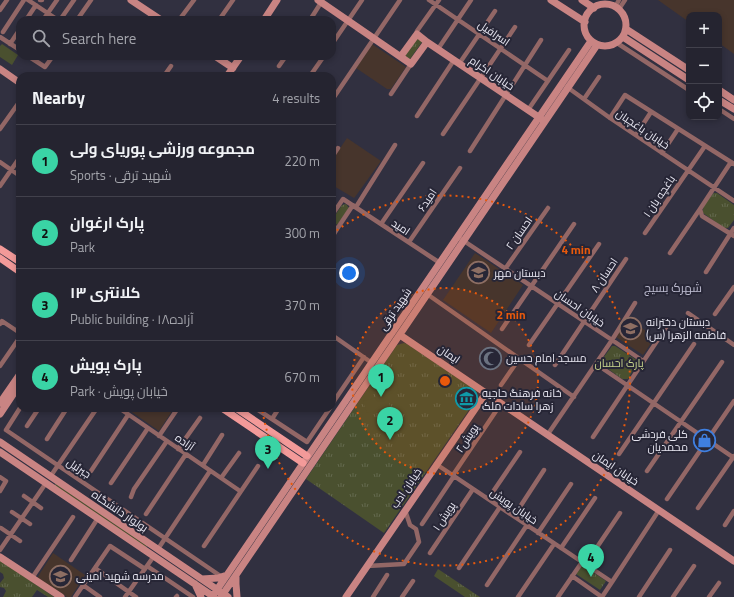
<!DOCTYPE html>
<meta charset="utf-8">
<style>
:root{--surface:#252430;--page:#2d2c38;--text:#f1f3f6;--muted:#a3a4ab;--line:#42414c;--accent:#3ad4a5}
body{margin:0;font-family:"Titillium Web",Cairo,sans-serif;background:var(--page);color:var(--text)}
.controls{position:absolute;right:12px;top:12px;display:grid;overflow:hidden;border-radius:8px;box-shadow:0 2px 6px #0003}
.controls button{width:36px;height:36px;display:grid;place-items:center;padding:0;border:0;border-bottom:1px solid var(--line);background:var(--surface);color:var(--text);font:20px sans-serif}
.you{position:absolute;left:349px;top:273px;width:14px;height:14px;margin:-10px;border:3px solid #fff;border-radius:50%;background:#1a73e8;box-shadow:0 0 0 6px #1a73e833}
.badge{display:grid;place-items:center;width:26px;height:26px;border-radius:50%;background:var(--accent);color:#111;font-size:13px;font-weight:700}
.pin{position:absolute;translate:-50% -33px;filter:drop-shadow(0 1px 2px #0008)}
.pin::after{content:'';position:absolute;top:21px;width:14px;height:12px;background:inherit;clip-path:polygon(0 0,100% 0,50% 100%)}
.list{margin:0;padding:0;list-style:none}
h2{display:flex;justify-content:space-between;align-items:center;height:52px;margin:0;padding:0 16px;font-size:17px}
h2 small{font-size:13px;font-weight:400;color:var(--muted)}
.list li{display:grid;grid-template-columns:26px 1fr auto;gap:12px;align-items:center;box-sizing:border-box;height:72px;padding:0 16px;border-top:1px solid var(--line)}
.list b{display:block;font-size:15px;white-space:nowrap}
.list p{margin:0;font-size:13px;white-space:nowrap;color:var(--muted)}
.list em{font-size:13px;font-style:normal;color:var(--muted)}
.icon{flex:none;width:22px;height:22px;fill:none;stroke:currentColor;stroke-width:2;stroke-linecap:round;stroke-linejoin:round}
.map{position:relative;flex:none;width:734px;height:597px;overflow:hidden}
.search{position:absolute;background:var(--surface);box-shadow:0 2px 6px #0003;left:16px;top:16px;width:320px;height:44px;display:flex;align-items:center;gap:10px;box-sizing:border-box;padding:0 14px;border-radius:12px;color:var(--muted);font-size:15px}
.panel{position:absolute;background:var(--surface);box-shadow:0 2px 6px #0003;left:16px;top:72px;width:320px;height:340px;border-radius:12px}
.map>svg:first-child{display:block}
</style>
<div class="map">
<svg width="734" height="597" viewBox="0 0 734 597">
<defs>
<pattern id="grass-tufts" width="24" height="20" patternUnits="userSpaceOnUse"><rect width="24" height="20" fill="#4a502f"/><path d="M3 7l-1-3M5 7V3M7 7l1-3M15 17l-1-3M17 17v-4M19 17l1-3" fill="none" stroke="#64694e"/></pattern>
</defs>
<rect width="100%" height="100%" fill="#313040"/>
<path fill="#47352c" d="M 658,0 L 734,0 L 734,54 L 719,43 L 719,15 L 689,15 L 689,22 Z
M 372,44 L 406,67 L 391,89 L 387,89 L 356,68 Z
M 347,138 L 381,161 L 355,197 L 354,198 L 332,185 L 332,160 Z
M 475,253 L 523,285 L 491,333 L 443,300 Z
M 627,318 L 655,337 L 643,355 L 616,337 Z
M 126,408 L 174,408 L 159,431 Z
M 53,553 L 85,575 L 71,597 L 67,597 L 37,578 Z"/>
<path fill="url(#grass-tufts)" d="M 418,37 L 422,42 L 410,59 L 405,56 Z
M 714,193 L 717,193 L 734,205 L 734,220 L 728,228 L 724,228 L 703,213 C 702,206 708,198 714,193 Z
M 346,204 L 349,208 L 338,224 L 334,225 L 332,223 L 332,220 L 342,205 Z
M 404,343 L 407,344 L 473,388 C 478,392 478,395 475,401 L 384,533 L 306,479 L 397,345 Z
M 612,346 L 615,346 L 638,361 L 628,379 L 622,379 L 600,363 L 601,361 Z
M 56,484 L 148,546 L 145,547 L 54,485 Z
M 0,560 L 54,597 L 48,597 L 37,590 L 32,597 L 3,597 L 6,591 L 4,588 L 0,587 L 0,583 L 4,578 L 3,574 L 0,572 Z
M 582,565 L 606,581 L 600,590 L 576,574 Z
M 438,569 L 480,597 L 465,597 L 434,576 Z"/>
<path fill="#4a502f" d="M 2,44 L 18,55 L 12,65 L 0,57 L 0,46 Z
M 396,381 L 399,392 L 387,395 L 390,407 L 367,413 L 363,401 L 376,398 L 373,387 Z"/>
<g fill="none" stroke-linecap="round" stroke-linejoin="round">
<path stroke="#936766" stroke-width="4.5" d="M 28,0 L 58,20
M 40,0 L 42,0
M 429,0 L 548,81
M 615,7 L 619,0
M 619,9 L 625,0
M 0,10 L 7,0
M 26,20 L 36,5
M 43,20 L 57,0
M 60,20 L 74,0
M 77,20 L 91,0
M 179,20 L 194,0
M 219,20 L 233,0
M 310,20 L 322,1
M 3,32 L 24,0
M 417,34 L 417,31 L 439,0
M 0,37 L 20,50
M 617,43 L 689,90
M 10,44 L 20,29
M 332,44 L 362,0
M 438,49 L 471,0
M 28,56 L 45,67 L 53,56
M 459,64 L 495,11
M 279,66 L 286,56
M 164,76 L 171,66
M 310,76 L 324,56
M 567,87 L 610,118 L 734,201
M 391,94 L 411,64
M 584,99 L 599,77
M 332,100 L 400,0
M 719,109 L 734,119
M 528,110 L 569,50
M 417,116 L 454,60
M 610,118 L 625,95 L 734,164
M 0,129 L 20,101
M 443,134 L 515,27
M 636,135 L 651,112
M 470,151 L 541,40
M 662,153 L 678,129
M 332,157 L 338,148
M 0,162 L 20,176
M 731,162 L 700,209 L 702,216 L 734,236
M 0,186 L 20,157
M 356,207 L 395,145
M 332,215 L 343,199 L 440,263
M 381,224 L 423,163
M 332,225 L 337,229 L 353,205
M 645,233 L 705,146
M 332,237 L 337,229
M 458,237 L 612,340 L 635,303
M 409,242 L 460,168
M 670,253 L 700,209
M 505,269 L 548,208
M 706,272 L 734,228
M 427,294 L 574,397
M 688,313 L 734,345
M 715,314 L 734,287
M 0,324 L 2,321 L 20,333
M 502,329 L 574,224
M 332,335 L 372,363
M 529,345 L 599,244
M 596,364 L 734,458
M 555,365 L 626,259
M 0,366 L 20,337
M 501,385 L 519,359
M 332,404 L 364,357
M 20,408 L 6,430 L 222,577
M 119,408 L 240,491
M 255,408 L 307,442 L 330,408
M 272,419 L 279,408
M 27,426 L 39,408
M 548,434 L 612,340 L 643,361
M 159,436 L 178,408
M 593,437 L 667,326
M 47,439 L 67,408
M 178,449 L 200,418
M 619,454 L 694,344
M 436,464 L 582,562
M 203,465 L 222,435
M 91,471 L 128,415
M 647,471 L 722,362
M 453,475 L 496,411
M 0,477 L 6,481 L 0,491
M 50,477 L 97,408
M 221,478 L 239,453
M 111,483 L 148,428
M 24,496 L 41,508
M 131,497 L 134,489 L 167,441
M 488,499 L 520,452
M 667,499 L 734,401
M 698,508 L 734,456
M 12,512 L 30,524
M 146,514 L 186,454
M 514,516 L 544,470
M 422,524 L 454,476
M 725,525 L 734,511
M 1,528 L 20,541
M 538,533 L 571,484
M 204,546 L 258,466
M 561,548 L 595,498
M 158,549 L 210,471
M 0,550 L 46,483
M 430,553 L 473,489
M 71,560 L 98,518
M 585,565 L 620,513
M 147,566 L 193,597
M 367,566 L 404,564 L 419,542 L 416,529 L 410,525 L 405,510
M 95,568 L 136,597
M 459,568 L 500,507
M 140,575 L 149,582
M 32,578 L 73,517
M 612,582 L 659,510
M 83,585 L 100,597
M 487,585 L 527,525
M 75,597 L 110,546 L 145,569
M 125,597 L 154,556
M 176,597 L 177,596
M 373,597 L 387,575
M 402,597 L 413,581
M 518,597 L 554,544
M 558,597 L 582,562 L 612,582 L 602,597 L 572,576
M 639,597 L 670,550
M 673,597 L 694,566
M 709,597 L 719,583"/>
<path stroke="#c98483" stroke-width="7" d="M 131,0 L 161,20
M 318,0 L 411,64 L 427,42 L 417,34 L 401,56
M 551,0 L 585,22
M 582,0 L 594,8
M584 25a21 21 0 1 1 42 0a21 21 0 1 1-42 0Z
M 264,20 L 277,0
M 626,29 L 689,70
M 623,37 L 689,80
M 427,42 L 543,120
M 215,56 L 233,68
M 0,69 L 20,83
M 227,76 L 241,56
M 719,90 L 734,100
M 719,100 L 734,109
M 400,335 L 734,561
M 0,403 L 20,374
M 0,414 L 20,384
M 0,442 L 228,597
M 0,452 L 214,597
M 0,557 L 61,597
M 236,575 L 236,584 L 237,597
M 202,579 L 218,578 L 227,575
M 195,584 L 201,597
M 212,597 L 591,41
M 221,597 L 597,45
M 346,597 L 486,393"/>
<path stroke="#f39a99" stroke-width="7" d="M 0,249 L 20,262
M 0,258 L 20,272
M 222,408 L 303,463
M 236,408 L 307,456"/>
</g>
<circle cx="445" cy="381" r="93" fill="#e8590c" fill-opacity=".12"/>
<g fill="none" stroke="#e8590c" stroke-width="2" stroke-dasharray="2 4">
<circle cx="445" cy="381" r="93"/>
<path d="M332 234A185 185 0 1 1 262 408"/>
</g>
<defs>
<symbol id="school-ring" viewBox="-11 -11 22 22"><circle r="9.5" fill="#272636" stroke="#8d6e63" stroke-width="1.5"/><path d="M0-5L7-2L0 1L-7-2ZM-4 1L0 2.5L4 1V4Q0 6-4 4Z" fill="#8d6e63"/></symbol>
<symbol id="mosque-ring" viewBox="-11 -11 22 22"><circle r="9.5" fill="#272636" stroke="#6b7280" stroke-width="1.5"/><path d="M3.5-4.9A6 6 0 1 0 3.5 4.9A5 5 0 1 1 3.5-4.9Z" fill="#6b7280"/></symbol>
<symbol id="museum-ring" viewBox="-11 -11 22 22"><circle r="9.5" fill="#272636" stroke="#0f9aa8" stroke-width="1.5"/><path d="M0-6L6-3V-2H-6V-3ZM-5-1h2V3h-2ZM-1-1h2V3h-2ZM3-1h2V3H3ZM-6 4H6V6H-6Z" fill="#0f9aa8"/></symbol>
<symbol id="shop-ring" viewBox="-11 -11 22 22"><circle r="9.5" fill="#272636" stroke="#3f7fe0" stroke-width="1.5"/><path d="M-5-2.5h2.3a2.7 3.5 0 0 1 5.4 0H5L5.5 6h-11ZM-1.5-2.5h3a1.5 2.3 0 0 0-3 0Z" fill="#3f7fe0"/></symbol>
</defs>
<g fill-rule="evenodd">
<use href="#school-ring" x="466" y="260" width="25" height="25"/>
<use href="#school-ring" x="618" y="316" width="25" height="25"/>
<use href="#mosque-ring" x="478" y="346" width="25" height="25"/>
<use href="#museum-ring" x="454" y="386" width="25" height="25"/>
<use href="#shop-ring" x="692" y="428" width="25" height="25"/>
<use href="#school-ring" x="48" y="564" width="25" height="25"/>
</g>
<g text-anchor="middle" stroke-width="4" stroke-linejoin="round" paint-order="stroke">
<g font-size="11" fill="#e8e7f2" stroke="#272636">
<text transform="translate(494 33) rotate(34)" y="4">اسرافیل</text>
<text transform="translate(492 73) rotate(34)" y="4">خیابان اکرام</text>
<text transform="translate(643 129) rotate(34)" y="4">خیابان باغچبان</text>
<text transform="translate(659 196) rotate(-56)" y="4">باغچه بان ۱</text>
<text transform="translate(427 200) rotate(-56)" y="4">امید۶</text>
<text transform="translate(401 227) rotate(34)" y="4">امید</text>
<text transform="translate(519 233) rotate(-55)" y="4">احسان ۲</text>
<text transform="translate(604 275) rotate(-56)" y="4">احسان ۸</text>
<text transform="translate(580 308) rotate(34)" y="4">خیابان احسان</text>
<text transform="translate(395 309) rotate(-56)" y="4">شهید ترقی</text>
<text transform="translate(449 354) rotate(34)" y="4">ایمان</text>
<text transform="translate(467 438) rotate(-56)" y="4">پویش۲</text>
<text transform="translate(185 442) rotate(34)" y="4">آزاده</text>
<text transform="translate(79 468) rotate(34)" y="4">جبرئیل</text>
<text transform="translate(616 468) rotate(34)" y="4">خیابان ایمان</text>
<text transform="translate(406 488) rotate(-56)" y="4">خیابان ادب</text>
<text transform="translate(514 506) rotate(34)" y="4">خیابان پویش</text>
<text transform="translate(120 511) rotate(34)" y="4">بولوار دانشگاه</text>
<text transform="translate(444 516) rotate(-56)" y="4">پویش ۱</text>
</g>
<g font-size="11" fill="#e8e7f2" stroke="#272636" text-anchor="start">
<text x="494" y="277">دبستان مهر</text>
<text x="646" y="326">دبستان دخترانه<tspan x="646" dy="13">فاطمه الزهرا (س)</tspan></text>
<text x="506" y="362">مسجد امام حسین</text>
<text x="482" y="397">خانه فرهنگ حاجیه<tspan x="482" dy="13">زهرا سادات ملک</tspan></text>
<text x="688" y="438" text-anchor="end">کلی فردشی<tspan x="688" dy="13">محمدیان</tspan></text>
<text x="76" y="580">مدرسه شهید امینی</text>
</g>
<g font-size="11" fill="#c8d68c" stroke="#272636">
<text x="619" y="367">پارک احسان</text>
</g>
<g font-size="12" fill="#bdbcd0" stroke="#272636">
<text x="673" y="292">شهرک بسیج</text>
</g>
</g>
<circle cx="445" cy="381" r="6" fill="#e8590c" stroke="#272636" stroke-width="2"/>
<g font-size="12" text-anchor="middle" font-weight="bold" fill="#e8590c" stroke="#272636" stroke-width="4" stroke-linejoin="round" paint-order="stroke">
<text x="576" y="254">4 min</text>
<text x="511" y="319">2 min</text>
</g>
</svg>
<div class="controls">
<button>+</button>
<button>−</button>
<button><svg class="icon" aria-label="locate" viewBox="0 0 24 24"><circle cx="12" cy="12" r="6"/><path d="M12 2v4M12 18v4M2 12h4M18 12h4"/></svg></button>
</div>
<div class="you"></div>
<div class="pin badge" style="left:381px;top:397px">1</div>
<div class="pin badge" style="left:390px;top:440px">2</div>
<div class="pin badge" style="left:268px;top:469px">3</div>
<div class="pin badge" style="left:591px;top:577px">4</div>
<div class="search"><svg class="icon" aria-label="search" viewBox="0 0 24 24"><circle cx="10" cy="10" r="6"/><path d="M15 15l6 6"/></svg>Search here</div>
<section class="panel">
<h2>Nearby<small>4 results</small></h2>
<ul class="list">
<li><span class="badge">1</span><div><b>مجموعه ورزشی پوریای ولی</b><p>Sports · شهید ترقی</p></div><em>220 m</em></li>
<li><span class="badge">2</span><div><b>پارک ارغوان</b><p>Park</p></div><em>300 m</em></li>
<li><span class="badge">3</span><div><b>کلانتری ۱۳</b><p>Public building · آزاده۱۸</p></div><em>370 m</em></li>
<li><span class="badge">4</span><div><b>پارک پویش</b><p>Park · خیابان پویش</p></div><em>670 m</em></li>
</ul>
</section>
</div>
